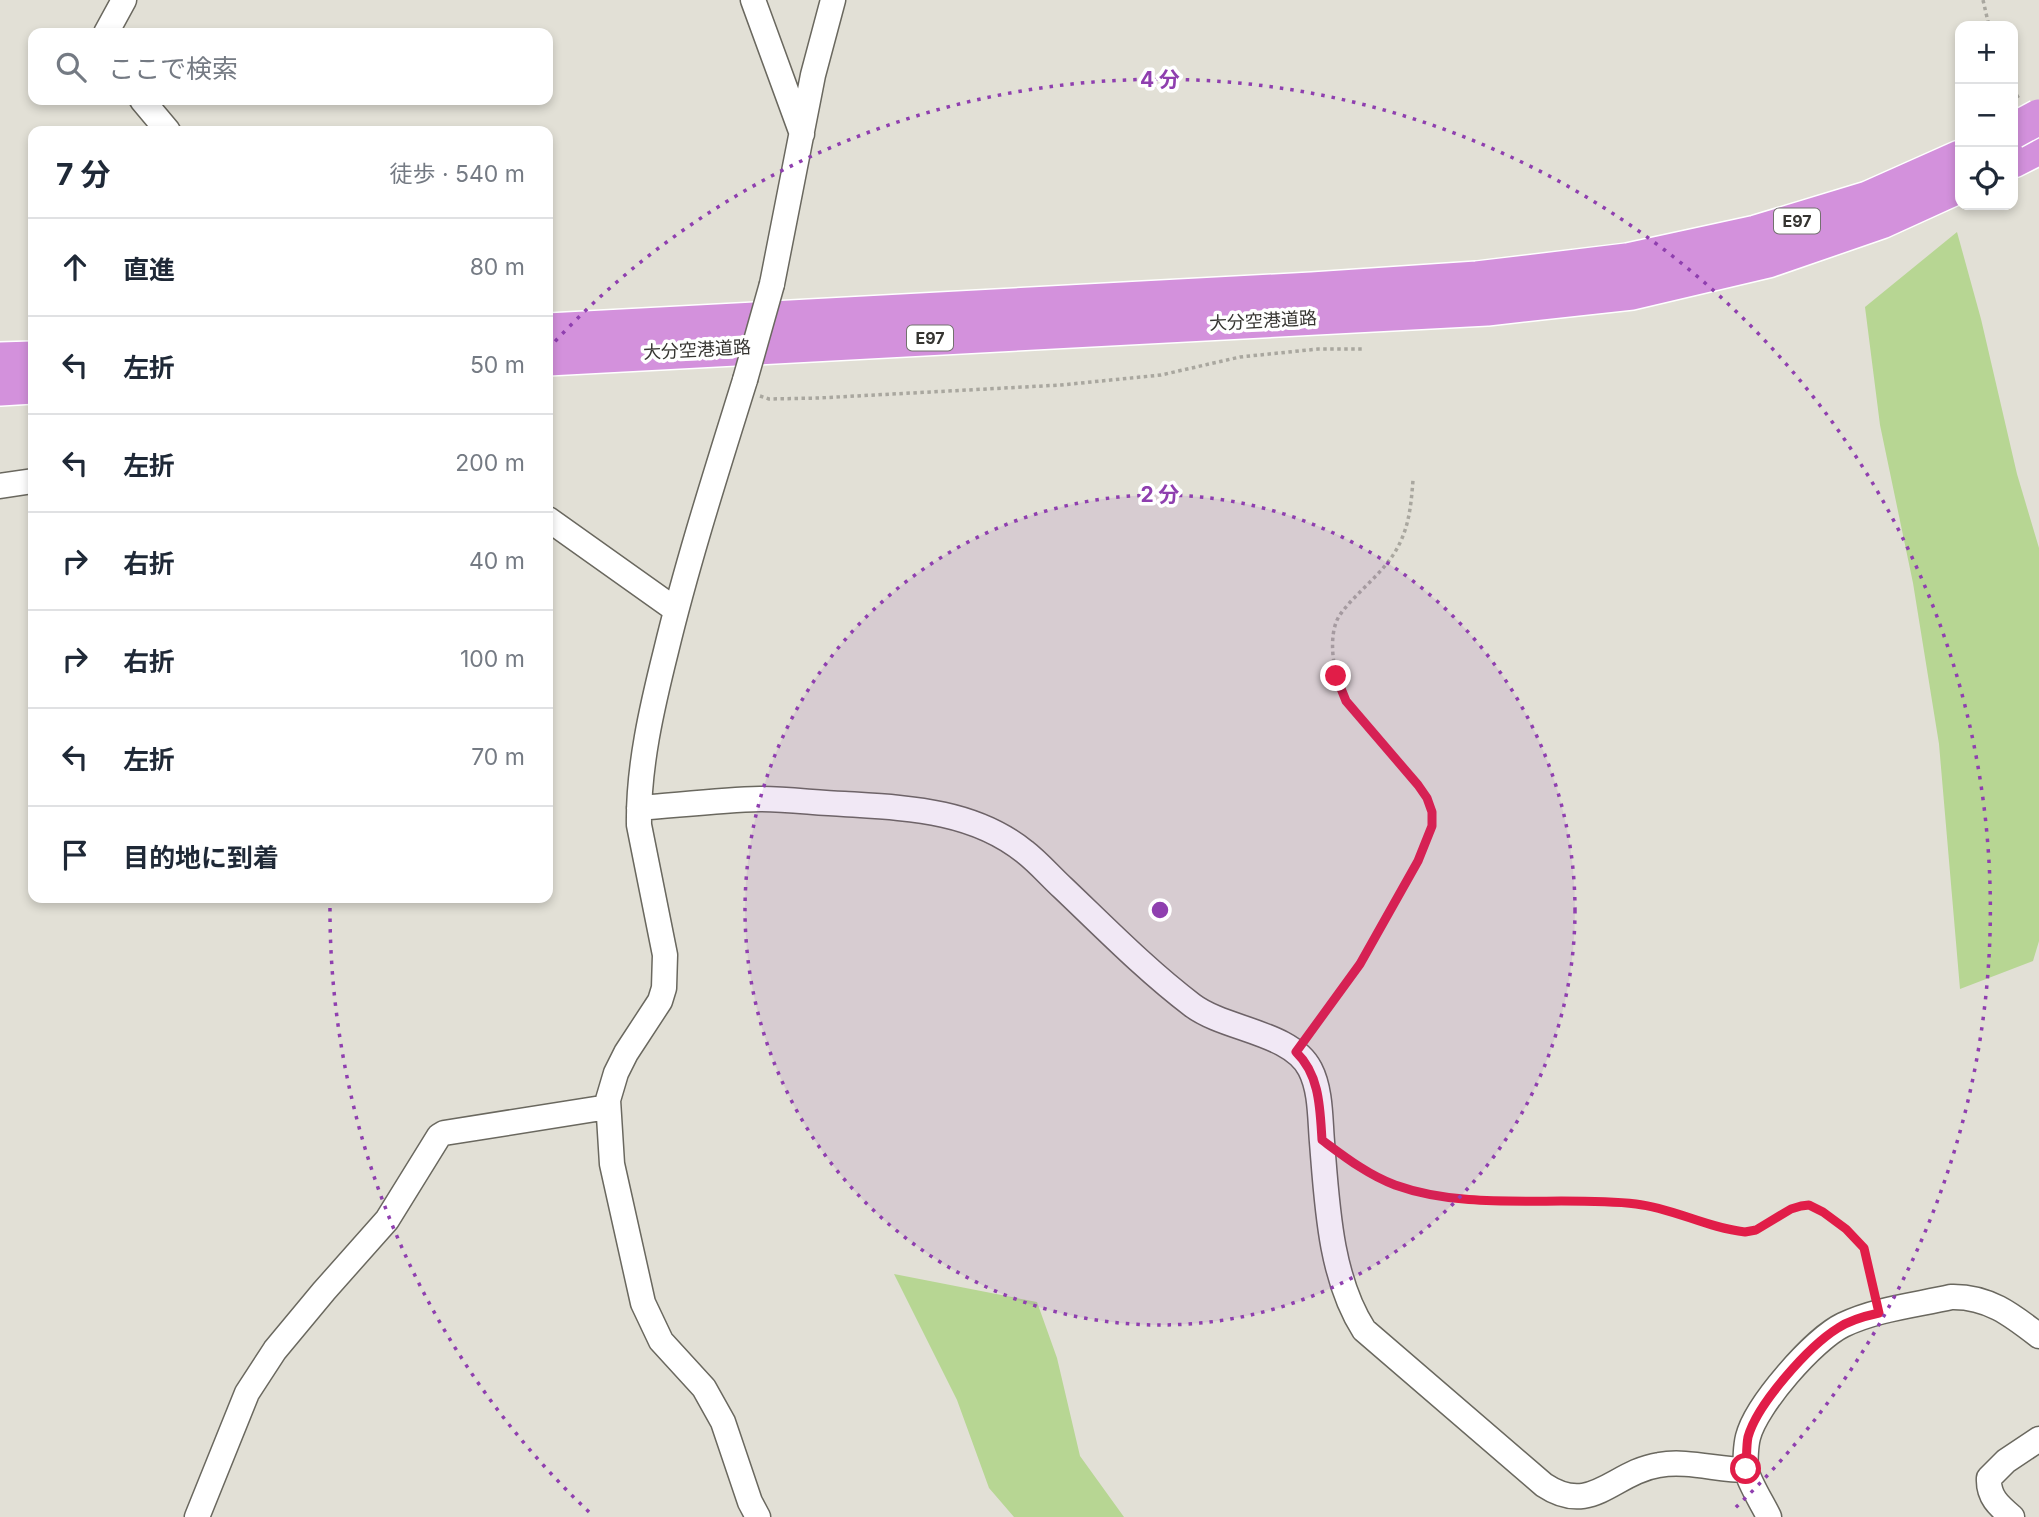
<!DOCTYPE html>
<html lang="ja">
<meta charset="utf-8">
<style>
:root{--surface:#fff;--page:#f2f2f3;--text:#1f2937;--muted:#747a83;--line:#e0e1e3}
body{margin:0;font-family:Inter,"Noto Sans JP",sans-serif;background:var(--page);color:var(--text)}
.controls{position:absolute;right:21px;top:21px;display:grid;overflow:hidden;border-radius:14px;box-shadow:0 4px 10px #0003}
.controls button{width:63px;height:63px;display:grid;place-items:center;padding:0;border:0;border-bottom:2px solid var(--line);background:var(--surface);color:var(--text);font:35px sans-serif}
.stop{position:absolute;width:21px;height:21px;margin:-16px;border:5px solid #e11d48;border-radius:50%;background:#fff}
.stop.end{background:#e11d48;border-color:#fff;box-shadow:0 2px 7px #0008}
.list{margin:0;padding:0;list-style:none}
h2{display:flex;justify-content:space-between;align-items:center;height:91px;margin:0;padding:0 28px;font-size:30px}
h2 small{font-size:23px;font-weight:400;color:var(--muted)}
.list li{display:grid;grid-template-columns:46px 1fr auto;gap:21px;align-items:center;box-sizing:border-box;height:98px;padding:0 28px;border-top:2px solid var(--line)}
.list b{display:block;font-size:26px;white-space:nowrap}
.list em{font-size:23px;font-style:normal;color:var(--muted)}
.icon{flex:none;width:38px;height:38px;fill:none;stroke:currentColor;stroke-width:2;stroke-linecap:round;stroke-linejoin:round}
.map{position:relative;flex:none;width:2039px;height:1517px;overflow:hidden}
.search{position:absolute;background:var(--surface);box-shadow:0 4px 10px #0003;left:28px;top:28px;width:525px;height:77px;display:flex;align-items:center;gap:18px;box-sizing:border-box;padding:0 24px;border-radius:14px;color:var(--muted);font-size:26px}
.panel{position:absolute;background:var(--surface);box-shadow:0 4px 10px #0003;left:28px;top:126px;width:525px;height:777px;border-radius:14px}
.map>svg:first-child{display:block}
</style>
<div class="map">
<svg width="2039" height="1517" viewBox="0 0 2039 1517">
<rect width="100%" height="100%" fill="#e2e0d6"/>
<path fill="#b7d693" d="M 1957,232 L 1981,319 L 2017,474 L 2039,548 L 2039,941 L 2033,961 L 1960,989 L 1939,744 L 1913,583 L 1880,425 L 1865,307 Z
M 894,1274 L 1037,1302 L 1057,1358 L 1080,1456 L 1124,1517 L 1014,1517 L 989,1488 L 957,1400 Z"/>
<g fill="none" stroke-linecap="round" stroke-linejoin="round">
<defs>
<path id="minor" d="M 753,0 L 802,134
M 106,33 L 124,0
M 142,100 L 168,131
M 772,284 L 813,75 L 833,0
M 745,380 C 717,470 688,560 666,651 C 652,707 638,767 639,825 L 665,955 L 664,988 L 660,1001 L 626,1053 L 616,1073 L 608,1100 L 612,1164 L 643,1303 L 661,1341 L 704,1388 L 723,1422 L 750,1502 L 758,1517
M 0,486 L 33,481
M 548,519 L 676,610
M 639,808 C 679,805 720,800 760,799 C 788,799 816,803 844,804 C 907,808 973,810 1025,852 C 1038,862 1050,876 1063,888 C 1105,928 1146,970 1192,1005 C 1225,1030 1291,1032 1310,1069 C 1321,1090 1320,1119 1322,1142 C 1327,1204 1330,1277 1364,1330 L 1544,1485 C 1592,1517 1613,1472 1659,1465 C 1687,1460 1718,1470 1746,1470
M 197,1517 L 247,1393 L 275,1350 L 324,1291 L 387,1220 L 439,1136 L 444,1133 L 608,1107
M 1769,1517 C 1763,1504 1749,1483 1746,1469 C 1745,1460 1746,1445 1748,1437 C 1756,1405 1814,1339 1843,1325 C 1876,1309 1916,1305 1951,1297 C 1988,1296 2012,1315 2039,1336
M 2012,1517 C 1999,1506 1988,1497 1989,1478 L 2006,1461 L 2039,1439"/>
<path id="highway" d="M 2013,160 L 2039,147
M 548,331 L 1312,290 L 1477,279 L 1627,261 L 1756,233 L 1868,199 L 1960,158
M 548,358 L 1487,308 L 1632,292 L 1768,260 L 1881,221 L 1960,185
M 0,360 L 33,359
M 0,388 L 33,386"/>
</defs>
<use href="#minor" stroke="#6a685f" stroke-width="27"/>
<use href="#highway" stroke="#fff" stroke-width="38"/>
<path stroke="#a9a79f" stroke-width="3.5" stroke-dasharray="3.5 3.5" stroke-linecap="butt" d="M 1983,0 L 1989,26
M 2013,89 L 2019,99
M 760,396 L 769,399 L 819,398 L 1061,385 L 1161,375 L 1240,357 L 1318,349 L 1362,349
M 1308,1036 L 1360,964 L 1428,840 L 1432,826 L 1432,812 L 1427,798 L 1418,785 C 1402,766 1386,747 1369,728 C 1362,719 1351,710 1345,699 C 1334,678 1325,632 1342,612 C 1358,591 1381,575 1395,552 C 1409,529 1411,506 1413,480
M 1344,1156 C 1417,1208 1504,1200 1590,1203 C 1605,1203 1622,1202 1638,1204 C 1669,1209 1717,1234 1745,1232 C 1768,1231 1789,1197 1813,1207 C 1829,1213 1854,1231 1862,1246 C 1869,1259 1870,1278 1874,1292"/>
<use href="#minor" stroke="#fff" stroke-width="24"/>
<use href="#highway" stroke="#d391dc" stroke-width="35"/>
<defs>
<path id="minor-bridge" d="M 745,380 L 772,284"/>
<path id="highway-bridge" d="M 2013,131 L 2039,117"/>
</defs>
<use href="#minor-bridge" stroke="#6a685f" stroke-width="27" stroke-linecap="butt"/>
<use href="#highway-bridge" stroke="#fff" stroke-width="38" stroke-linecap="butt"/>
<use href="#minor-bridge" stroke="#fff" stroke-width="24"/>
<use href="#highway-bridge" stroke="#d391dc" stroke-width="35"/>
</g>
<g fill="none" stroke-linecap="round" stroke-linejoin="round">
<path stroke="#e11d48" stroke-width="9" d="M 1336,676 L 1346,701 L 1418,785 L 1427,798 L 1432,812 L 1432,826 L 1418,861 L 1360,964 L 1296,1052 C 1320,1075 1320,1109 1322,1140 C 1345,1157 1368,1175 1395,1185 C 1470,1212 1558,1195 1636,1204 C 1673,1208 1707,1228 1745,1232 L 1756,1230 L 1791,1209 L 1801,1206 L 1809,1205 L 1823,1212 L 1846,1229 L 1864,1248 L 1879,1313 C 1865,1316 1850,1320 1838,1328 C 1809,1346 1757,1404 1748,1437 C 1746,1447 1747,1459 1746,1469"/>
</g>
<circle cx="1160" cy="910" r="415" fill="#8f3faf" fill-opacity=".12"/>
<g fill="none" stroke="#8f3faf" stroke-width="3.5" stroke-dasharray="3.5 7">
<circle cx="1160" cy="910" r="415"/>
<path d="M589 1512A830 830 0 0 1 330 903M548 349A830 830 0 1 1 1731 1512"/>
</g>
<g text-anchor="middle" stroke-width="7" stroke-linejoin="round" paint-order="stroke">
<g fill="#fff" stroke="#72716e" stroke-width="2">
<rect x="1774" y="208.5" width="46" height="25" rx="5"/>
<rect x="907" y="325.5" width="46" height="25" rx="5"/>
</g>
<g font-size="16" font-weight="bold" fill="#353430">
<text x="1797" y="227">E97</text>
<text x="930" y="344">E97</text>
</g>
<g font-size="18" fill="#353430" stroke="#fff">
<text transform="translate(1263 321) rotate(-3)" y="6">大分空港道路</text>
<text transform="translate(697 350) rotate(-3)" y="6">大分空港道路</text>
</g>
</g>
<circle cx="1160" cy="910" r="10" fill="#8f3faf" stroke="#fff" stroke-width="3.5"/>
<g font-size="21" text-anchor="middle" font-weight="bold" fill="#8f3faf" stroke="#fff" stroke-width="7" stroke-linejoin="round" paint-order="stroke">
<text x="1160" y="87">4 分</text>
<text x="1160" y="502">2 分</text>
</g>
</svg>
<div class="controls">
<button>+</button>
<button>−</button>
<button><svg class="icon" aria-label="locate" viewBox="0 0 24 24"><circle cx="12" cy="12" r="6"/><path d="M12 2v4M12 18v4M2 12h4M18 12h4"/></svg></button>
</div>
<div class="stop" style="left:1746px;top:1469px"></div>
<div class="stop end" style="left:1336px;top:676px"></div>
<div class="search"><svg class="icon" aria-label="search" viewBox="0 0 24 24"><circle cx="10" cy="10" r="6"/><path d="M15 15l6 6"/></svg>ここで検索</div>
<section class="panel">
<h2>7 分<small>徒歩 · 540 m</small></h2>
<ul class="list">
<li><svg class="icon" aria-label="ahead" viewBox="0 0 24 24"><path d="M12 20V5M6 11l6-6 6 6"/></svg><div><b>直進</b></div><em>80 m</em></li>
<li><svg class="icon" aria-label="left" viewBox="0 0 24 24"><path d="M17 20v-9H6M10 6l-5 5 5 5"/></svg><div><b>左折</b></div><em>50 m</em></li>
<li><svg class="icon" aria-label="left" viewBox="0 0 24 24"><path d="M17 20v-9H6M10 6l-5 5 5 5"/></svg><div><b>左折</b></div><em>200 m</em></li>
<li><svg class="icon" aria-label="right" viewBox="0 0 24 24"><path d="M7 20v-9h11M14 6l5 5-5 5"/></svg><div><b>右折</b></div><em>40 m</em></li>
<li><svg class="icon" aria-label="right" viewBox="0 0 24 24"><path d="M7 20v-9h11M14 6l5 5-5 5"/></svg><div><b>右折</b></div><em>100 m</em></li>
<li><svg class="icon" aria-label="left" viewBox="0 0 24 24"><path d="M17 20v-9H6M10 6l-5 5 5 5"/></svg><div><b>左折</b></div><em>70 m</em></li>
<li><svg class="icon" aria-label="arrive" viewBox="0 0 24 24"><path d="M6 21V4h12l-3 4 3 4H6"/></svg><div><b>目的地に到着</b></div></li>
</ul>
</section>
</div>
